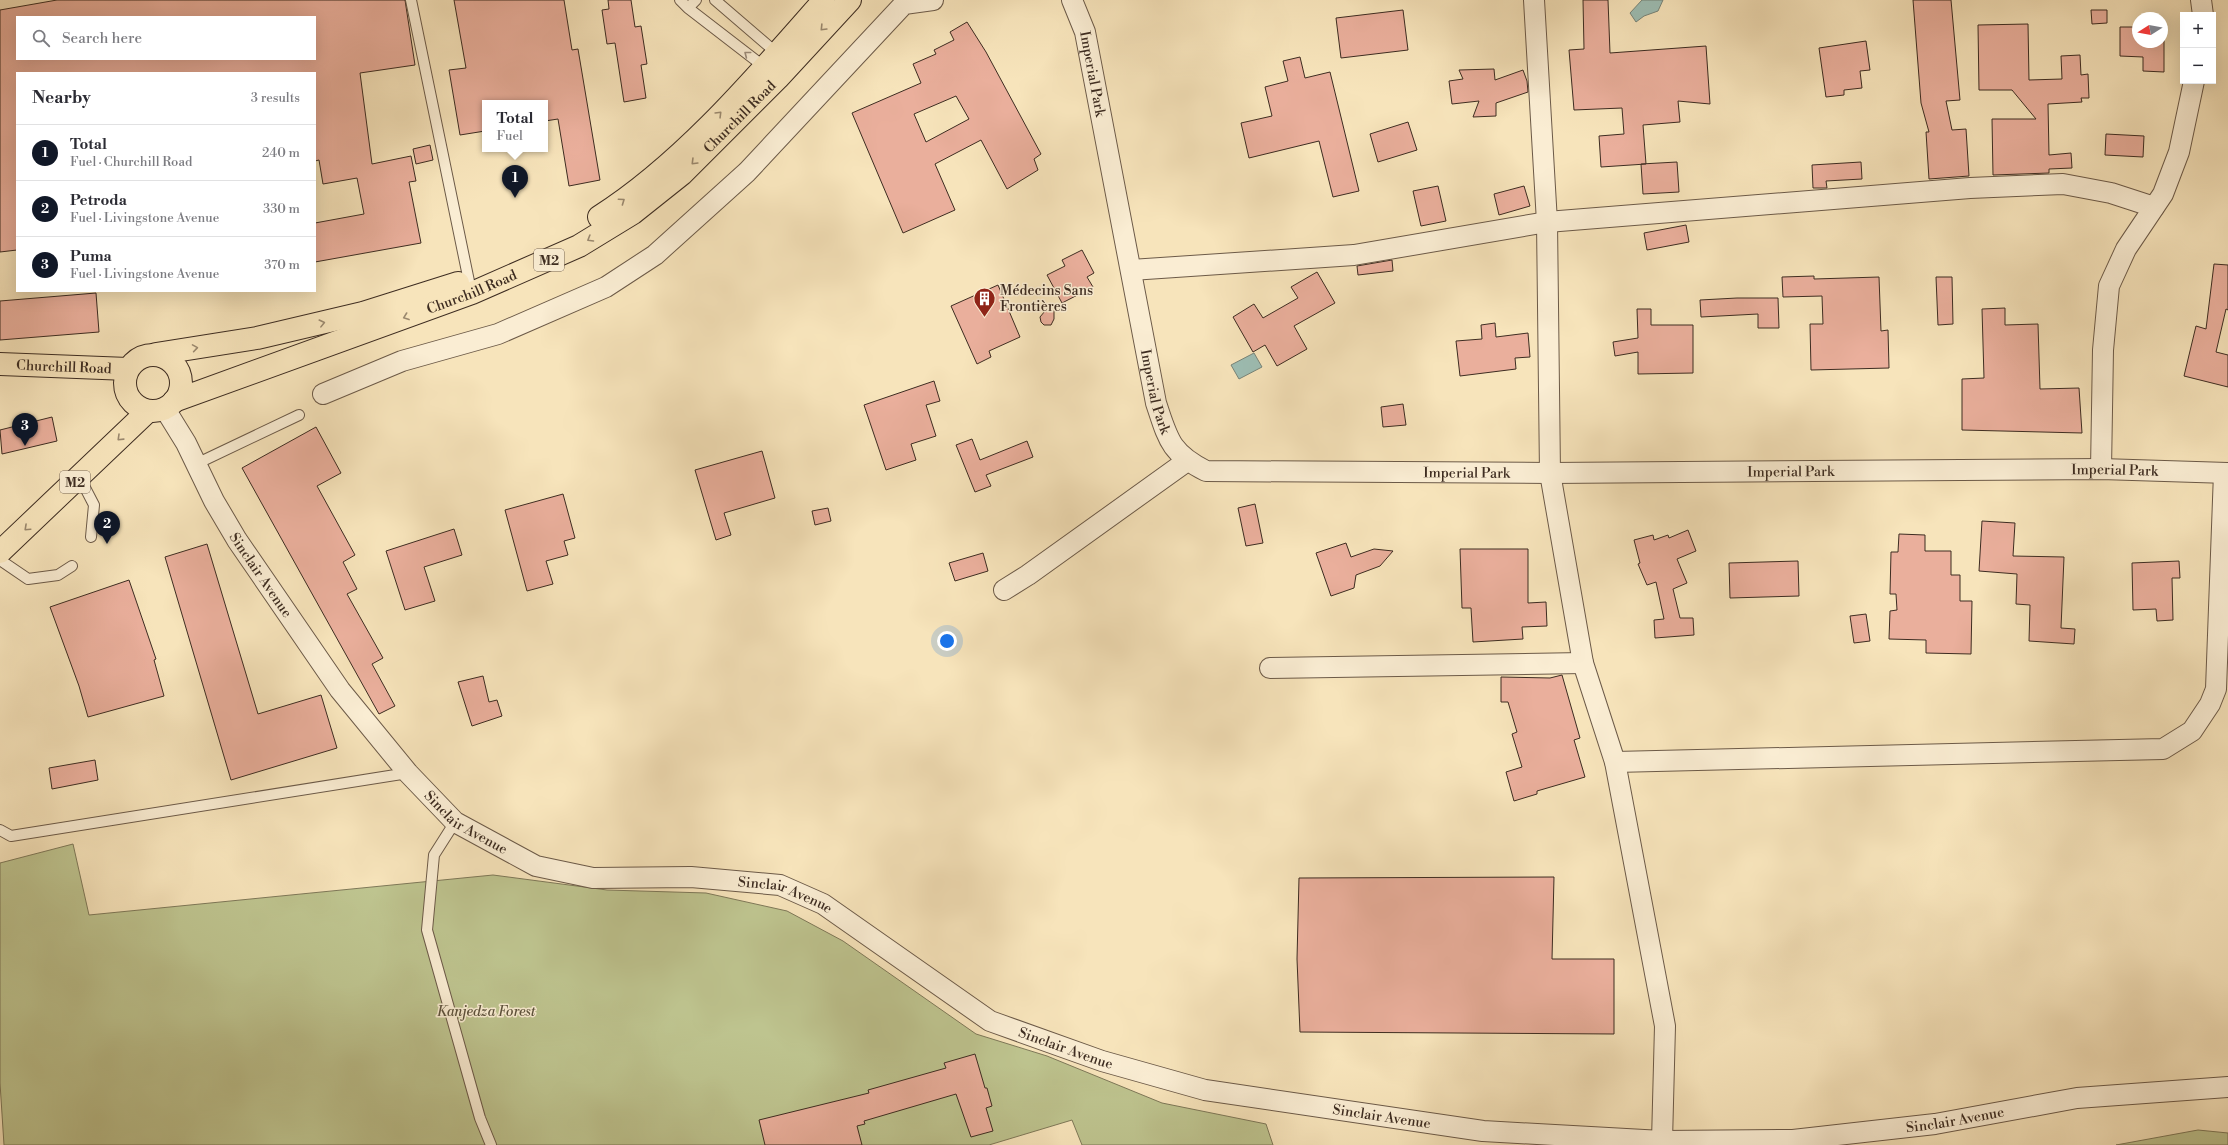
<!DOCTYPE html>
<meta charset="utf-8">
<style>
:root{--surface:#fff;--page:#f2f2f3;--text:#2b2b33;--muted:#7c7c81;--line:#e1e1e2;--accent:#111827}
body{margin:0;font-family:"Libre Bodoni",serif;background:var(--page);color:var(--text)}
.controls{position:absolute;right:12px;top:12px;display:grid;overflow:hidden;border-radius:0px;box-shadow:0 4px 16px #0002}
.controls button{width:36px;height:36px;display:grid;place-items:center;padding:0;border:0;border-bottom:1px solid var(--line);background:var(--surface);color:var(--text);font:20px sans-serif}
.compass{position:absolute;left:2132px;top:12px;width:36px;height:36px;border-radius:50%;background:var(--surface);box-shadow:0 4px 16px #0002;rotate:259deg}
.you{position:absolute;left:947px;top:641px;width:14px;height:14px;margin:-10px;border:3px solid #fff;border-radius:50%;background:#1a73e8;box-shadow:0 0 0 6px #1a73e833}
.badge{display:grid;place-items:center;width:26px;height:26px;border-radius:50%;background:var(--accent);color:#fff;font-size:13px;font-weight:700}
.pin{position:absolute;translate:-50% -33px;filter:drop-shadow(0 1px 2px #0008)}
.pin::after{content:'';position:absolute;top:21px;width:14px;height:12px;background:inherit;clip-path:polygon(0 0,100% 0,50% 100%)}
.popup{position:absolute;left:482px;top:100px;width:66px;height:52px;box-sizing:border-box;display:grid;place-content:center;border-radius:0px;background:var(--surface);filter:drop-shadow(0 1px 3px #0005);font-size:13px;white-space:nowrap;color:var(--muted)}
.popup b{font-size:15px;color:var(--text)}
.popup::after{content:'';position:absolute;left:50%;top:100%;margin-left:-8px;border:8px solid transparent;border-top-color:var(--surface)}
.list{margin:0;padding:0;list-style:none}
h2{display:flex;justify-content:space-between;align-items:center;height:52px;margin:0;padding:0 16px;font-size:17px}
h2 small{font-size:13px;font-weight:400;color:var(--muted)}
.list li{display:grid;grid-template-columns:26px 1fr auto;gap:12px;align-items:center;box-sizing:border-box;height:56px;padding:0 16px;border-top:1px solid var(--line)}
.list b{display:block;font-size:15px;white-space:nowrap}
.list p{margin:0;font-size:13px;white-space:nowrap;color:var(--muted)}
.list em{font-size:13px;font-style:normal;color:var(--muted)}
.icon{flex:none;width:22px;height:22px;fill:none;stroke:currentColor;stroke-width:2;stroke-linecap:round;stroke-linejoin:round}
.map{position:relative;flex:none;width:2228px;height:1145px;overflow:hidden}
.search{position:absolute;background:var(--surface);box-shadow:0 4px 16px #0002;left:16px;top:16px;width:300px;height:44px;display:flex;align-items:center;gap:10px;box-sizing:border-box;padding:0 14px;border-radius:0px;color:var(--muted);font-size:15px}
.panel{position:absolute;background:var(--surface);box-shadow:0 4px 16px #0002;left:16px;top:72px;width:300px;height:220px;border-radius:0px}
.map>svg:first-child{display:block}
</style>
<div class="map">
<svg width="2228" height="1145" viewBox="0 0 2228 1145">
<rect width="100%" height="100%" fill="#f7e4bb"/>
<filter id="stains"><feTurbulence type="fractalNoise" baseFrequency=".005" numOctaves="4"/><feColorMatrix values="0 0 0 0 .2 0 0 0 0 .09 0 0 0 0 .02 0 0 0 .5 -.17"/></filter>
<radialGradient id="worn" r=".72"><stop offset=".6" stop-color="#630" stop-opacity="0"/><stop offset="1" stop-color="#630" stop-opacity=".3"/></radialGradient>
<path fill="#bec48f" stroke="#7e7858" d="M 73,844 L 89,915 L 493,875 L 607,890 L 706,893 L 787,911 L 843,941 L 976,1034 L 1047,1056 L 1162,1103 L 1266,1124 L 1273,1145 L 1082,1145 L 1072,1120 L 989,1145 L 4,1145 L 0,1083 L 0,863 Z
M 2198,1130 L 2228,1133 L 2228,1145 L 2116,1145 Z"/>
<path fill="#9dbeb4" stroke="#778479" d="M 1642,0 L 1663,0 L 1658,11 L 1644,16 L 1636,22 L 1630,13 Z
M 1254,353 L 1262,367 L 1239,379 L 1231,365 Z"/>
<path fill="#eaaf9c" stroke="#3d2c21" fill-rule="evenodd" d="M 57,0 L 405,0 L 415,65 L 360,73 L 372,164 L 411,156 L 416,181 L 409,182 L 421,243 L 315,262 L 315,223 L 364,214 L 357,178 L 323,184 L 319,160 L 315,161 L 315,73 L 17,73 L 17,250 L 0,252 L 0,10 ZM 17,17 L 315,17 L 315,59 L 17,59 Z
M 454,0 L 564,0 L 572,50 L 578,49 L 600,180 L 569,186 L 558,119 L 545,121 L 545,103 L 485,103 L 485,131 L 460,135 L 449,70 L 466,68 Z
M 608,0 L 631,0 L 635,27 L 641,26 L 647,64 L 641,65 L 646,98 L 624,102 L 615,43 L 607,44 L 602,10 L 609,9 Z
M 1583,0 L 1608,0 L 1610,53 L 1706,46 L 1710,104 L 1678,101 L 1680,122 L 1643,125 L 1646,164 L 1601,167 L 1599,136 L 1624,134 L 1622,108 L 1574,110 L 1569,50 L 1584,49 Z
M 1913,0 L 1951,0 L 1960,100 L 1946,101 L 1952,130 L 1966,129 L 1969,176 L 1929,179 L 1926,132 L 1929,132 L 1921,103 Z
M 1403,10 L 1408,50 L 1341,58 L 1336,18 Z
M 2091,10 L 2107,10 L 2107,23 L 2092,24 Z
M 967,22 L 986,52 L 1041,154 L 1034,159 L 1038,170 L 1007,189 L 981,140 L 935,164 L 955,210 L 903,233 L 852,113 L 921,83 L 913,64 L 936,54 L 934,50 L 954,40 L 950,32 ZM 956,96 L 969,119 L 926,142 L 914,114 Z
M 2028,24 L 2029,80 L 2062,79 L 2061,56 L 2080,55 L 2081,75 L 2088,74 L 2089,98 L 2081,98 L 2082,102 L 2048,104 L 2049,155 L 2071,153 L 2072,168 L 2049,169 L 2049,173 L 1993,175 L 1992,119 L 2036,119 L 2012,90 L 1979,90 L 1978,25 Z
M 2120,27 L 2138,27 L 2138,42 L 2162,42 L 2162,27 L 2164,27 L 2164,72 L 2143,71 L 2143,57 L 2120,56 Z
M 1866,41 L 1870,70 L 1860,71 L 1862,88 L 1844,90 L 1844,95 L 1826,97 L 1819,48 Z
M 1300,57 L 1305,78 L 1330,72 L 1359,191 L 1333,197 L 1319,141 L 1249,158 L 1241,123 L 1272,116 L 1265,87 L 1288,81 L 1283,61 Z
M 1494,69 L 1495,80 L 1523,70 L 1527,81 L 1528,92 L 1496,103 L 1496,116 L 1473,117 L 1479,101 L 1452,104 L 1449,81 L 1463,79 L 1459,70 Z
M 1408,122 L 1417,150 L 1378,162 L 1370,134 Z
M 2106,134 L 2144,136 L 2143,157 L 2105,155 Z
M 430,145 L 433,160 L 416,164 L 413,149 Z
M 1677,162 L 1679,192 L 1643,194 L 1641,164 Z
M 1861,162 L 1862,179 L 1826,181 L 1827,188 L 1813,188 L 1812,165 Z
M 1438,186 L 1446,221 L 1421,226 L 1413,191 Z
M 1524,186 L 1530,206 L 1499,215 L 1494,194 Z
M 1686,225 L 1689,242 L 1647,250 L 1644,233 Z
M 1082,250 L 1094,273 L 1087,277 L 1093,287 L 1062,303 L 1047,275 L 1065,266 L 1062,260 Z
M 1392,260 L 1393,271 L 1358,275 L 1357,266 Z
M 2214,264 L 2228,265 L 2228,310 L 2226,309 L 2216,352 L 2228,355 L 2228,387 L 2184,376 L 2196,326 L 2206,329 Z
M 1317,272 L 1335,303 L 1294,326 L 1307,349 L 1277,366 L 1265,345 L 1253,352 L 1233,317 L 1254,304 L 1263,318 L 1298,298 L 1291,287 Z
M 1814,276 L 1814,279 L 1879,277 L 1881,331 L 1888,330 L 1889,368 L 1811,370 L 1810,324 L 1823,324 L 1822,296 L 1783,297 L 1782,277 Z
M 1936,277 L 1952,277 L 1953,324 L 1938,325 Z
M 998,285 L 1020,337 L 989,351 L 991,357 L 977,364 L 951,306 Z
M 96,293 L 99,332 L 0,340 L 0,301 Z
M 1737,298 L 1778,298 L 1779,328 L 1758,328 L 1758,314 L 1701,317 L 1700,300 Z
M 2005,308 L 2005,325 L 2038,324 L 2040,389 L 2079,388 L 2082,433 L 1962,430 L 1962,379 L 1984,378 L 1982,309 Z
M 1637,309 L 1651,309 L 1651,325 L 1693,325 L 1693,373 L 1638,374 L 1638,352 L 1615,356 L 1613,342 L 1638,338 Z
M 1045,311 L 1054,311 L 1054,319 L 1051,325 L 1044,325 L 1041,322 L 1040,317 Z
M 1495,323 L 1496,337 L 1528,333 L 1530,357 L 1515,358 L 1516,369 L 1460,376 L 1456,341 L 1482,339 L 1481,325 Z
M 934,381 L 940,401 L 926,405 L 936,436 L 911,444 L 916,460 L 886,470 L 864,405 Z
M 1403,404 L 1406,425 L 1383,427 L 1381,407 Z
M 52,417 L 57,441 L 2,454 L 0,430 Z
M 316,427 L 341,473 L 317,486 L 355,555 L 343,562 L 357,589 L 347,594 L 383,658 L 372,664 L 395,706 L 379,714 L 242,468 Z
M 972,439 L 980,460 L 1027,441 L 1033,457 L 986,475 L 991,486 L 975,492 L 956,445 Z
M 762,451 L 775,498 L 724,513 L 731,535 L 716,540 L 695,470 Z
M 563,494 L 575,538 L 564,541 L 568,555 L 546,561 L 553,584 L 527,591 L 505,510 Z
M 1255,504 L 1263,543 L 1246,546 L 1238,508 Z
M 828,508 L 831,521 L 815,525 L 812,511 Z
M 1982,521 L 2015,523 L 2013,556 L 2064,557 L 2061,628 L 2075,629 L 2074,644 L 2029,641 L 2030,605 L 2016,604 L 2017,574 L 1979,571 Z
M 454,529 L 462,555 L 424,567 L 435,601 L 405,610 L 386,551 Z
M 1688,530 L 1696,551 L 1677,559 L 1687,583 L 1673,589 L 1680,618 L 1693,618 L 1694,635 L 1655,638 L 1654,620 L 1664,619 L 1656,582 L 1647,585 L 1638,564 L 1640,563 L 1634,540 L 1653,535 L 1654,540 L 1668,535 L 1669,538 Z
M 1899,534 L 1925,535 L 1925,551 L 1951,551 L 1951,575 L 1960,575 L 1960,601 L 1972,601 L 1971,654 L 1926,653 L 1926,640 L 1889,639 L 1890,611 L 1897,610 L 1896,594 L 1890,594 L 1891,552 L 1898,552 Z
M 1346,543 L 1351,557 L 1374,549 L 1393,551 L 1380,566 L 1356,575 L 1354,588 L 1331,596 L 1316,553 Z
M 207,544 L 258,714 L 321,695 L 337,748 L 231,780 L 165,557 Z
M 1460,549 L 1528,549 L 1528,603 L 1546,602 L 1547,626 L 1522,627 L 1523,639 L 1473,642 L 1471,608 L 1462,608 Z
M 983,553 L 988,571 L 955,581 L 949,563 Z
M 1798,561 L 1799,596 L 1730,598 L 1729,563 Z
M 2179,561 L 2180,578 L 2172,578 L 2173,620 L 2157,621 L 2156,609 L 2133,610 L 2132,563 Z
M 129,580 L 156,659 L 154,660 L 164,696 L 88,717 L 79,686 L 50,607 Z
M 1866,614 L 1870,641 L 1854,643 L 1850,616 Z
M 1562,675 L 1580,738 L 1574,740 L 1585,777 L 1537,791 L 1537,794 L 1514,801 L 1506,772 L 1522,767 L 1512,734 L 1517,732 L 1508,702 L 1501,702 L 1501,677 L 1550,678 Z
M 483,676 L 489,702 L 497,700 L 502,716 L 472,726 L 458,682 Z
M 95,760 L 98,780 L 52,789 L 49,768 Z
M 1554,877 L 1552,959 L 1614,959 L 1614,1034 L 1300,1032 L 1297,959 L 1299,878 Z
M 975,1054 L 985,1088 L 987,1088 L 992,1106 L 986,1108 L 993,1131 L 971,1137 L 956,1094 L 864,1121 L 865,1124 L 857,1126 L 862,1145 L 765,1145 L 759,1120 L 869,1093 L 868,1090 L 946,1068 L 944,1063 Z"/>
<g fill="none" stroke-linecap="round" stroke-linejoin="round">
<defs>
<path id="service" d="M 411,0 L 471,291
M 680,0 L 688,8 L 767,69
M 715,0 L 779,55
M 688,8 L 696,0
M 196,464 L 299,415
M 80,478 L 94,505 L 91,537
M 0,560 L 28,579 L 58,575 L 72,566
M 455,822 L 434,855 L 427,930 L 480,1118 L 491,1145
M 0,830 L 11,836 L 408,773"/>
<g id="minor">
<path id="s1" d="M 1072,0 L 1085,32 L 1156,403 C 1168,439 1170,453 1206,471 L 1550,473 L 2101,469 L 2228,473"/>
<path d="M 1534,0 L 1547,222 L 1550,473 L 1583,663 L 1615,762 L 1665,1026 L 1662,1141"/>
<path d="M 2201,0 L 2203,15"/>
<path d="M 1131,270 L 1354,255 L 1547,222 L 1970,188 L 2063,184 L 2111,193 L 2154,207"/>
<path d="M 323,394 L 402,361 L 498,334 L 606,287 L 655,255 L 747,172 L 904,4 L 933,0"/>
<path id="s2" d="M 165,409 L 186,443 L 214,501 L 237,540 L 340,690 L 408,773 L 455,822 L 536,866 L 593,878 L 691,877 L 780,885 L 823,904 L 990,1021 L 1102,1061 L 1205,1090 L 1483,1131 L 1662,1141 L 1793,1140 L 1935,1124 L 2077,1098 L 2228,1087"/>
<path d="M 2101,469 L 2103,350 L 2109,286 L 2126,249 L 2163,194 L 2179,152 L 2194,81"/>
<path d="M 1004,590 L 1028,575 L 1187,461"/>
<path d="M 1270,668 L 1583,663"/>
<path d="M 1615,762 L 2163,749 L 2192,731 L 2210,704 L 2216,689 L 2224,473"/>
</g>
<g id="trunk">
<path d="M 599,217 C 684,163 758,75 824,0"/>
<path d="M 156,354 L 257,338 L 363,313 L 458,283"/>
<circle cx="153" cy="383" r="28"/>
<path id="s3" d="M 0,364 L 128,369"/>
<path id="s4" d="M 174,401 L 472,293 L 579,246 L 633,213 L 682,174 L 778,78 L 850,0"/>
<path d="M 0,552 L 148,411"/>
</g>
</defs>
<use href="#service" stroke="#6c5a48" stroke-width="12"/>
<use href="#minor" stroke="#6c5a48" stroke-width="22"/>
<use href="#trunk" stroke="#3d2c21" stroke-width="24"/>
<use href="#service" stroke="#faedd3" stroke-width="10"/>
<use href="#minor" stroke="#faedd3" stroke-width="20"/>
<use href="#trunk" stroke="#f7e4bb" stroke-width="22"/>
</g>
<defs><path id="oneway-chevron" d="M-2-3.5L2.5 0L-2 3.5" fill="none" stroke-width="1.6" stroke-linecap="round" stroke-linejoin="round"/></defs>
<g stroke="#9a886e">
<use href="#oneway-chevron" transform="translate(823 28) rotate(134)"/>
<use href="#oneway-chevron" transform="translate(719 114) rotate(-45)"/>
<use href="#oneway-chevron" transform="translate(694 162) rotate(135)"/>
<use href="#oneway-chevron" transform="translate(622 201) rotate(-35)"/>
<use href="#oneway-chevron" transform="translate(590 239) rotate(149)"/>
<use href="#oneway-chevron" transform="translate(406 317) rotate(160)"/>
<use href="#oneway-chevron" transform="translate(322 323) rotate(-14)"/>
<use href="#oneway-chevron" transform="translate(195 348) rotate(-9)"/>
<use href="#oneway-chevron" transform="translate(120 438) rotate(136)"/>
<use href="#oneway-chevron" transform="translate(27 528) rotate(137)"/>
</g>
<use stroke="#9c8c7a" href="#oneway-chevron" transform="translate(747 54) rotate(-142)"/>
<defs>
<symbol id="building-pin" viewBox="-11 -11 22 30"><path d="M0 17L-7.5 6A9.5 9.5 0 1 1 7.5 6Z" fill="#8f2418" stroke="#faedd3"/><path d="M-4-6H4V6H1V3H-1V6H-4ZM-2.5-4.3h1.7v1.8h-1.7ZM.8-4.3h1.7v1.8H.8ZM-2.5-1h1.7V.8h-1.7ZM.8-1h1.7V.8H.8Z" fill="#fff"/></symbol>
</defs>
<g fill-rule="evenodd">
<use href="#building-pin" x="972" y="286" width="25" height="34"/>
</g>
<g text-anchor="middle" stroke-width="3" stroke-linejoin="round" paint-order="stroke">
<g fill="#faedd3" stroke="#766656" stroke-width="1">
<rect x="534" y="249" width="30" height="22" rx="3"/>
<rect x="60" y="471" width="30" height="22" rx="3"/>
</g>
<g font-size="13" font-weight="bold" fill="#3d2c21">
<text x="549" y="265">M2</text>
<text x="75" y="487">M2</text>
</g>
<g font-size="14" fill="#3d2c21" stroke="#faedd3">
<text dy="5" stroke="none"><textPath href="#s1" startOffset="77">Imperial Park</textPath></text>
<text dy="5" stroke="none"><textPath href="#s4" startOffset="641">Churchill Road</textPath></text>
<text dy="5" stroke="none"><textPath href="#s4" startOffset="317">Churchill Road</textPath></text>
<text dy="5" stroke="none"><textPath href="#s3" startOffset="64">Churchill Road</textPath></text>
<text dy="5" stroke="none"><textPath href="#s1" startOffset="401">Imperial Park</textPath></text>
<text dy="5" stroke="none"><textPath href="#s1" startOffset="1409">Imperial Park</textPath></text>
<text dy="5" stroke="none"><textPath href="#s1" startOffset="1085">Imperial Park</textPath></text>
<text dy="5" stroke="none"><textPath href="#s1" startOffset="761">Imperial Park</textPath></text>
<text dy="5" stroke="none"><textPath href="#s2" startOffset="192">Sinclair Avenue</textPath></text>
<text dy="5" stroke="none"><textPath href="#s2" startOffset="516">Sinclair Avenue</textPath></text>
<text dy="5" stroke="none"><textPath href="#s2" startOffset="852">Sinclair Avenue</textPath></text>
<text dy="5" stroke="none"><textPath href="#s2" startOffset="1176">Sinclair Avenue</textPath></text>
<text dy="5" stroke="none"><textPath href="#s2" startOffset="1500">Sinclair Avenue</textPath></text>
<text dy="5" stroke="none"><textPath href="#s2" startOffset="2076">Sinclair Avenue</textPath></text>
</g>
<g font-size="14" fill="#3d2c21" stroke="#faedd3" text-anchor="start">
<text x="1000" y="295">Médecins Sans<tspan x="1000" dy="16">Frontières</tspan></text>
</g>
<g font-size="14" font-style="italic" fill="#5d523c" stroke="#faedd3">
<text x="486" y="1016">Kanjedza Forest</text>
</g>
</g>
<rect width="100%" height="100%" filter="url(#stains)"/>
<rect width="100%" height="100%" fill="url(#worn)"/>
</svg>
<div class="controls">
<button>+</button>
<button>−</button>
</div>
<svg class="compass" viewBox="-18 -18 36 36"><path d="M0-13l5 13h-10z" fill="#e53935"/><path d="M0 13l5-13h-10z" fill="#7c7c81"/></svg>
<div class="you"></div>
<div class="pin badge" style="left:515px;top:198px">1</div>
<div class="popup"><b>Total</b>Fuel</div>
<div class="pin badge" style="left:107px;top:544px">2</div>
<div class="pin badge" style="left:25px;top:446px">3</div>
<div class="search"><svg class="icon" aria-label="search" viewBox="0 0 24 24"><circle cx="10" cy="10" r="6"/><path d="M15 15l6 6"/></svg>Search here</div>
<section class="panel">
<h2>Nearby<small>3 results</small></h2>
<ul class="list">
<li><span class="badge">1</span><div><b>Total</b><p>Fuel · Churchill Road</p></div><em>240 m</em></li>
<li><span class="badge">2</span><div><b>Petroda</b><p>Fuel · Livingstone Avenue</p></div><em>330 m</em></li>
<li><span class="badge">3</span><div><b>Puma</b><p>Fuel · Livingstone Avenue</p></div><em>370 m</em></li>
</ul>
</section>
</div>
